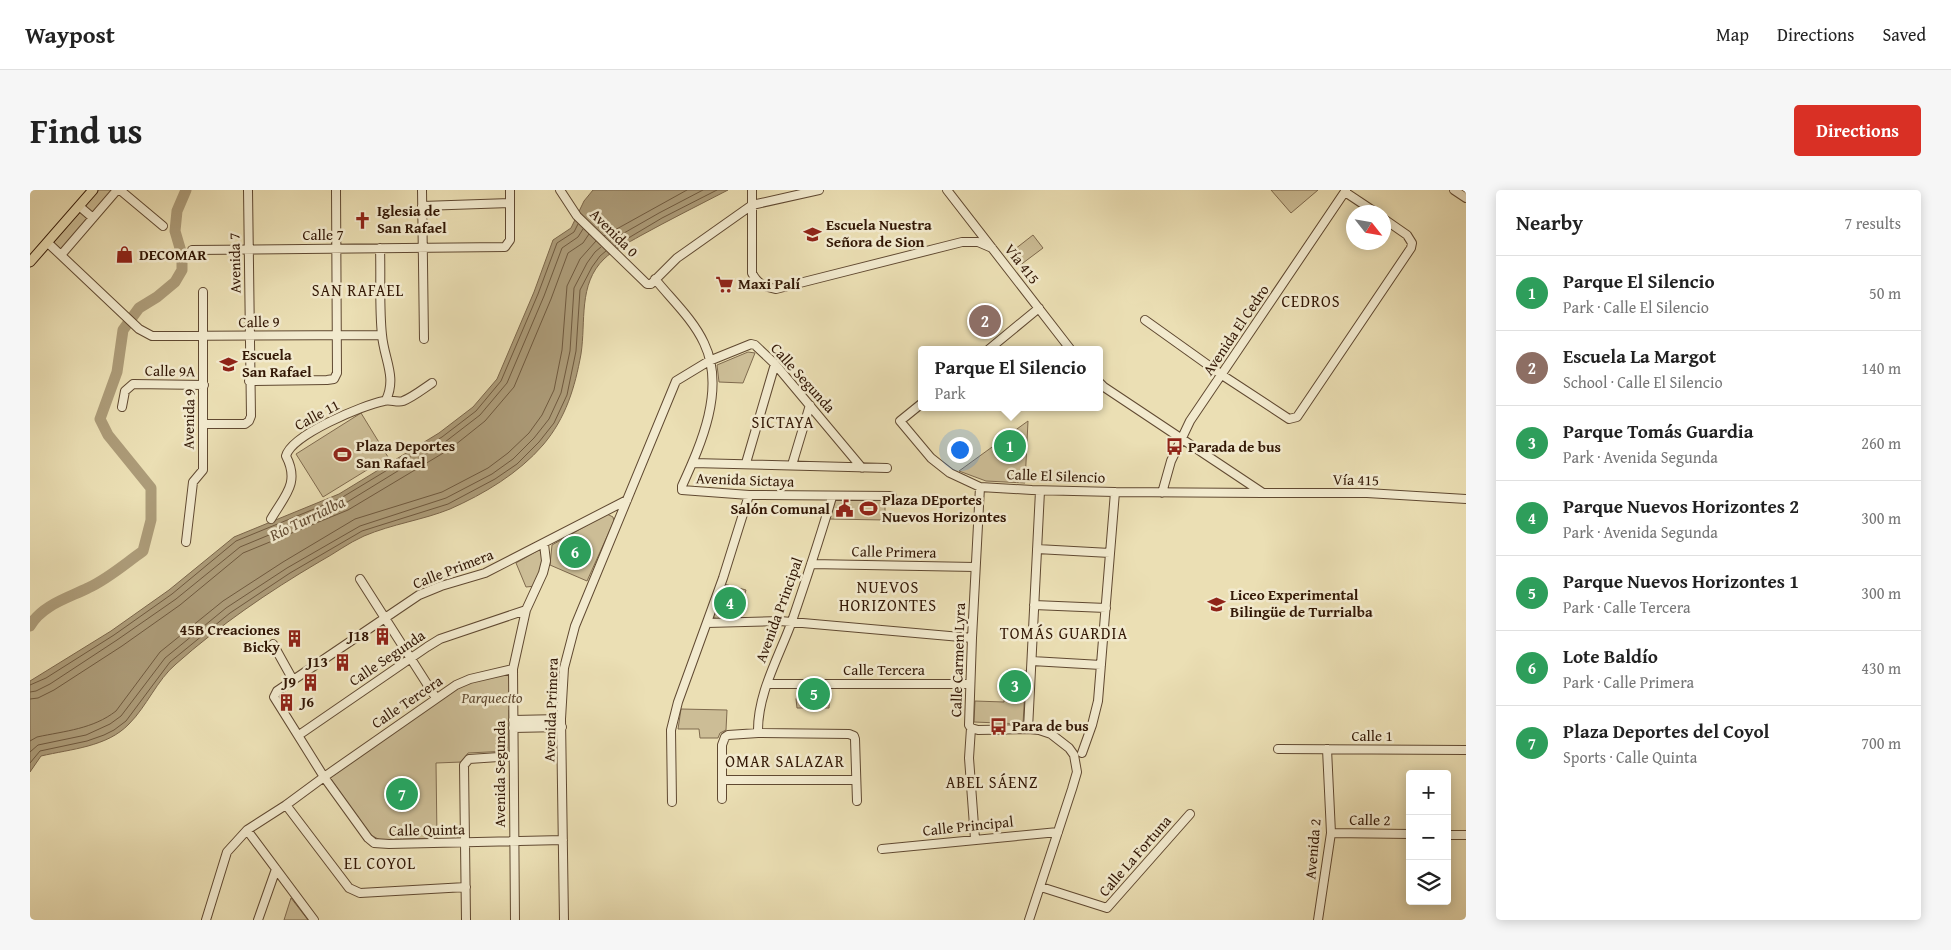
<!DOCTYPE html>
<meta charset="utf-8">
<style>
:root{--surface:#fff;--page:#f6f6f6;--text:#222;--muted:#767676;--line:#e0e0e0;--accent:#d93025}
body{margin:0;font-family:"Gentium Book Plus",serif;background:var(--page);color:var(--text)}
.controls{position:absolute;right:15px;bottom:15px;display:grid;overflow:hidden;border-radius:5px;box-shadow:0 2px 12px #0003}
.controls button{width:45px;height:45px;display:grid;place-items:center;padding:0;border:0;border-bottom:1px solid var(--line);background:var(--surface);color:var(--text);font:25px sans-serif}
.compass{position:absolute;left:1316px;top:15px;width:45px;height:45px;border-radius:50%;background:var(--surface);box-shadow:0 2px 12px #0003;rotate:121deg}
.you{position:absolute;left:929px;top:259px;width:18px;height:18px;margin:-12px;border:4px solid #fff;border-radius:50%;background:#1a73e8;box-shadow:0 0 0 8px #1a73e833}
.badge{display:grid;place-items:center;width:32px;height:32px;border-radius:50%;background:var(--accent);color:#fff;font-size:16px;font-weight:700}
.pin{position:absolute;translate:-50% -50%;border:2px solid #fff;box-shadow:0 1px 5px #0006}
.popup{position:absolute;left:888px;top:156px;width:185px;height:65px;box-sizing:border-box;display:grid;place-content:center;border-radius:5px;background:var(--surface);filter:drop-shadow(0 1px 4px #0005);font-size:16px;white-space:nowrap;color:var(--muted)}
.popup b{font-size:19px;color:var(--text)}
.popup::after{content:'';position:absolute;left:50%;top:100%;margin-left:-10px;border:10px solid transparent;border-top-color:var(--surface)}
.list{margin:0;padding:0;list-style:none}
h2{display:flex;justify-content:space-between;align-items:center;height:65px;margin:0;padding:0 20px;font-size:21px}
h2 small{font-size:16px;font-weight:400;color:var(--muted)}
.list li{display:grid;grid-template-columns:32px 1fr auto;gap:15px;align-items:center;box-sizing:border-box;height:75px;padding:0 20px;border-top:1px solid var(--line)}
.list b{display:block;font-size:19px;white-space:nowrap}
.list p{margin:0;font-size:16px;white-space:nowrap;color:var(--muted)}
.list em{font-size:16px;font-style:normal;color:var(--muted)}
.icon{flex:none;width:28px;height:28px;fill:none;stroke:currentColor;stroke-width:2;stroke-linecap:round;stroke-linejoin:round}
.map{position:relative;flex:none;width:1436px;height:730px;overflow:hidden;border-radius:5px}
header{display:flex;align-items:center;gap:30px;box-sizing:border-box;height:70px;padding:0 25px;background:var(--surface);border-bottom:1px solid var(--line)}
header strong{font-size:24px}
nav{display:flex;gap:28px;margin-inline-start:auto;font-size:18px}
.intro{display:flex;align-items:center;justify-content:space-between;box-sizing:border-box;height:120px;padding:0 30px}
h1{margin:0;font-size:35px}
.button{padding:12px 22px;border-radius:5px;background:var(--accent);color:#fff;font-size:18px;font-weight:700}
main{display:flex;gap:30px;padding:0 30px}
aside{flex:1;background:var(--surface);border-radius:5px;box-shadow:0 2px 12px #0003}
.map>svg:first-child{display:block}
</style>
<header>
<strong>Waypost</strong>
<nav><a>Map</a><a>Directions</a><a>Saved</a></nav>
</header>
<div class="intro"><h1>Find us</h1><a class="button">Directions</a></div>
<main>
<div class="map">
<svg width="1436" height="730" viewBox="0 0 1436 730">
<rect width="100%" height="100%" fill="#ebdfb4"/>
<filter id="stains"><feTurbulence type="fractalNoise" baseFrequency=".004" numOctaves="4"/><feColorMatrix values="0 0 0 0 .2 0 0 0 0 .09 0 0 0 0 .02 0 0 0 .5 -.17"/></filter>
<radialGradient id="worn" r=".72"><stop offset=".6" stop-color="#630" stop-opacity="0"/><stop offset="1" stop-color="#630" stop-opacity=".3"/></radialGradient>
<path fill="#ccbd96" stroke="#7f6a4e" d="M 65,0 L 84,0 L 32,60 L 22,51 Z
M 1241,0 L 1288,0 L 1261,23 Z
M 1003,45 L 1013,58 L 989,76 L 980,63 Z
M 718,162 L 725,163 L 713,193 L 689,192 L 687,175 Z
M 331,223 L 358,267 L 293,307 L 266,264 Z
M 998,231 L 995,293 L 956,291 L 929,281 Z
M 855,308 L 855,330 L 798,329 L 804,309 Z
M 577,324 L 583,327 L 584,331 L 557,391 L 520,375 L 522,355 Z
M 514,357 L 514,378 L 506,396 L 496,397 L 486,373 Z
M 694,394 L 716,400 L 707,429 L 689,431 L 683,426 Z
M 977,480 L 996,481 L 993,534 L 944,532 L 945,511 L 974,512 Z
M 479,484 L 479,488 L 481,488 L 482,519 L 479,520 L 478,561 L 438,563 L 432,572 L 406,573 L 407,648 L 350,650 L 341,645 L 300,588 L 429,497 L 445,491 Z
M 800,498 L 799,518 L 767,518 L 766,509 L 770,499 Z
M 651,519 L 697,520 L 696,540 L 690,543 L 688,548 L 670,548 L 669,539 L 648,539 Z
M 261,708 L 278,730 L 254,730 Z"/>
<path fill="#ac9b78" stroke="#7b664a" d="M 563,0 L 698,0 C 669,15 639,30 610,46 C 598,53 583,60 574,69 C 548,94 556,132 551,164 C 545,197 536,228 513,255 C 489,283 454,304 420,319 C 393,330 362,334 334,346 C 318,353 304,364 289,372 C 238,402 190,435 146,474 C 127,490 117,516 99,534 C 77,557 41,559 11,566 L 0,582 L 0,491 L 81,441 L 139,400 L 204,347 L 309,304 L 409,243 L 443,217 L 467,189 L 504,102 L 523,50 L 541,38 L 554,11 Z"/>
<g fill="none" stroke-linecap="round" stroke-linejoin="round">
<path stroke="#6f593e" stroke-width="1" d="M 574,46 L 657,0
M 580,51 L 629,23 L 673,0
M 585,56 L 632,28 L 687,0
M 0,495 L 16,488 L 84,445 L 142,404 L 206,351 L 311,308 L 412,247 L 446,221 L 471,191 L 508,104 L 527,53 L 544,42 L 548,34
M 0,502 L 6,501 L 20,494 L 87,450 L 146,409 L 210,357 L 314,314 L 415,252 L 450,225 L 477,193 L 514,106 L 532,58 L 548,47 L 553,39
M 0,509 L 8,508 L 24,500 L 92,456 L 150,415 L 213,363 L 318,320 L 420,259 L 455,231 L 484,197 L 521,109 L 538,63 L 553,53 L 559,44
M 0,551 L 7,547 C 35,541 63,539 86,521 L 130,462 L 193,411 L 253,372 L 325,329 L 412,302 L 458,278 L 478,263 L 499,243 L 512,225 L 524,200 L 532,160 L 537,96 L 550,69 L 566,51
M 0,562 L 8,555 L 56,545 L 80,534 L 91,526 L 135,468 L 196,418 L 257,378 L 330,336 L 416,308 L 462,284 L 483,269 L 504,248 L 519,229 L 531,203 L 540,161 L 544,98 L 557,73 L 565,62 L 571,57
M 0,573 L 10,561 L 57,551 L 74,545 L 84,540 L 96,531 L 140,472 L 200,423 L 260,383 L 332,341 L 418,314 L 465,289 L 487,274 L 509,252 L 524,233 L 537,205 L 546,161 L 550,100 L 562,77 L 570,66 L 576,61"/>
<path stroke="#ac9b78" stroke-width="11" d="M 0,436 C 12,415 38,408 58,398 C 78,389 96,373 113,361 L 121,330 L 121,298 L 78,245 L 70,229 L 87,182 L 93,140 L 109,118 L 127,107 L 145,92 L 152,80 L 152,65 L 145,41 L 147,21 L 156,0"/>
<defs>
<path id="minor" d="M 90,0 L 133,36
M 392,0 L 394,149
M 530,0 L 547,26 L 617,94 L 621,94 L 647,68 L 722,15 L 789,0
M 722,0 L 722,83 C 727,93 734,97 746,99 L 932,52 L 948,52 L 962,58
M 917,0 L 1041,160
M 1424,0 L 1436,8
M 1315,2 L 1345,22
M 49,16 L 63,28
M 392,16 L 480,13
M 18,53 L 109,139 L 122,146 L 352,145
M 350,58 C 351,87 349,117 352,145 C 354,169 367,187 356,210
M 162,60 L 475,57 L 480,50 L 480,0
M 31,65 L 87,0
M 625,89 C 641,109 663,129 674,153 C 696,199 671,254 652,296 L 652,300 L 719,305 L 862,306
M 1115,130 L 1192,185 L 1259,229 L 1267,227 L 1381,58 L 1382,53 L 1377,45 L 1354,29
M 958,160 L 1009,118
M 219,191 L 297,190 L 304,189 L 307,183 L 306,0
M 1069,192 L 1074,197 L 1233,303 L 1337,303 L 1436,309
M 891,214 L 870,231 L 901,268 L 920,283 L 950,297 L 1002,300 L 1085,302 L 1233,303
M 92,217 L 95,201 L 103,194 L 174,195
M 173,234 L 215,234 L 219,231 L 221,226 L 218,0
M 663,273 L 857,278
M 716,273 L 745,174
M 762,275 L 780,215
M 950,297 L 942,448 L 939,535 L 941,538 L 948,540 L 998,539 L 1009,540 L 1021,544 L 1039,558 L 1044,565 L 1047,582 L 1042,599 L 999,730
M 1132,303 L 1141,271 L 1160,231 L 1316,0
M 241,329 C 255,305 270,293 256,266 C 261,245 333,215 354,211 C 360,209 367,213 373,211 C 383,207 393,199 402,193
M 156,352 L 163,292 L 173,280 L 173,102
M 1007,359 L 1080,363
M 781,374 L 945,377
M 330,389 L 406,508
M 1004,415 L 1076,418
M 677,433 L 750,431 L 942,448
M 243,454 L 263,490
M 1002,471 L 1071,475
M 737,494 L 940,494
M 483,530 L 531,529
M 483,538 L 532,537
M 941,538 L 939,568 L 945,649
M 998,539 L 1010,301
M 728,543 C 727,504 749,467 762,431 C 776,390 790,348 802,307
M 269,545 L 397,457 L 410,449 L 496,420
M 1248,559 L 1436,560
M 1052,563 L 1062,535 L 1068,511 L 1085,302
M 692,590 L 825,590
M 692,609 L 692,555 L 695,547 L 698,545 L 728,543 L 819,544 L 824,546 L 825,549 L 827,611
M 642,612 L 641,540 L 648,512 L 693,388 L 719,305
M 256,615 L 319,698 L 330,703 L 436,697
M 217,640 L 284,730
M 1301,643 L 1380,644
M 1417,645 L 1436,645
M 533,650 L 359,654 L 344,653 L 338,648 L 294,587 L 244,507 L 247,501 L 389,405 L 411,396 L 455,383 L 597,310
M 852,659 L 1028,642
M 1011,697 L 1077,718 L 1160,624
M 176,730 L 197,662 L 217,640 L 256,615 L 294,587 L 426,495 L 440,489 L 483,479
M 228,730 L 246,679
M 436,730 L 434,575 L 439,569 L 483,566
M 485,730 L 483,479 L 496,420 L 513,383 L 516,371 L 514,354
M 534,730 L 531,529 L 534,478 L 545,436 L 646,191 L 679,171 L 721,154 L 725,155 L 745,174 L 832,278
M 1288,730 L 1301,643 L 1297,559"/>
<path id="major" d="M 0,72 L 63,0"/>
</defs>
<use href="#minor" stroke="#604931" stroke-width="10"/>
<use href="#major" stroke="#321705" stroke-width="11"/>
<use href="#minor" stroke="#f2eace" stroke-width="8"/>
<use href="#major" stroke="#ebdfb4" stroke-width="9"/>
</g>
<defs>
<symbol id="church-bare" viewBox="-9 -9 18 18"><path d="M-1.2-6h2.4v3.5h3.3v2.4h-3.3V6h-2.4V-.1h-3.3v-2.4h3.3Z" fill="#8f2418" stroke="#f2eace" stroke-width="2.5" paint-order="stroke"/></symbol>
<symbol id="school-bare" viewBox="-9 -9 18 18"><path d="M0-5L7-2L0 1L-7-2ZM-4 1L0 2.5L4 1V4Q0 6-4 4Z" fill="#8f2418" stroke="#f2eace" stroke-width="2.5" paint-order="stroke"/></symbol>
<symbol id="shop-bare" viewBox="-9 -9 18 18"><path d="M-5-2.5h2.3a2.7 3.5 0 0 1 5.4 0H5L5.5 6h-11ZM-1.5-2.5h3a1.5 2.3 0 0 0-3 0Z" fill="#8f2418" stroke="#f2eace" stroke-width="2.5" paint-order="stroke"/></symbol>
<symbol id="supermarket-bare" viewBox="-9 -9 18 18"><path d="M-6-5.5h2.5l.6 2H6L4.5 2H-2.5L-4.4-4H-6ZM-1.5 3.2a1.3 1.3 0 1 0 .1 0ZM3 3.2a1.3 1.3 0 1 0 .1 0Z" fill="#8f2418" stroke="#f2eace" stroke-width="2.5" paint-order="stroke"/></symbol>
<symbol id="bus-bare" viewBox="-9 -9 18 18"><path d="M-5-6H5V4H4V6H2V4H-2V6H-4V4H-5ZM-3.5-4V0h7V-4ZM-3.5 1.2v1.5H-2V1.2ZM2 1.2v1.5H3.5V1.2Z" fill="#8f2418" stroke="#f2eace" stroke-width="2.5" paint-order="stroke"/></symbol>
<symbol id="stadium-bare" viewBox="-9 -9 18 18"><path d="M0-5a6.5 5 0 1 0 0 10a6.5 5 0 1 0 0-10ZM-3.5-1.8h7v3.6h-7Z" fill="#8f2418" stroke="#f2eace" stroke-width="2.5" paint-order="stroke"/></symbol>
<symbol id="civic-bare" viewBox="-9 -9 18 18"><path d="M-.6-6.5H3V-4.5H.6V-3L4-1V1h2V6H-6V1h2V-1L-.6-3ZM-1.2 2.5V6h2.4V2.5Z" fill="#8f2418" stroke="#f2eace" stroke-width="2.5" paint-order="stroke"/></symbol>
<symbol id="building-bare" viewBox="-9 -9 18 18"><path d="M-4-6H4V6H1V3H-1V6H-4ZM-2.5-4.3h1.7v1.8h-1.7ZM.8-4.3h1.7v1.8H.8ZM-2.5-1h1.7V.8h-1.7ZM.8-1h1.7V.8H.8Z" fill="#8f2418" stroke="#f2eace" stroke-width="2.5" paint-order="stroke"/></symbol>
</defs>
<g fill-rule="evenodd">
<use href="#church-bare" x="320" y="18" width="25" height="25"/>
<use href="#school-bare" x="770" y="32" width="25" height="25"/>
<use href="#shop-bare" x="82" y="52" width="25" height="25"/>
<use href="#supermarket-bare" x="682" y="82" width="25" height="25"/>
<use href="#school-bare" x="186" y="162" width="25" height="25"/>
<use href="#bus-bare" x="1132" y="244" width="25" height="25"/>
<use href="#stadium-bare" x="300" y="252" width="25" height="25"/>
<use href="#civic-bare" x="802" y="306" width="25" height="25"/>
<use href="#stadium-bare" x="826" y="306" width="25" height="25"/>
<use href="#school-bare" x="1174" y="402" width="25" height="25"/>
<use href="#building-bare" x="340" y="434" width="25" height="25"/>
<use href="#building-bare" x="252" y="436" width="25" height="25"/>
<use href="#building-bare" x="300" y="460" width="25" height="25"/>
<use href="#building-bare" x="268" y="480" width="25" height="25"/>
<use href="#building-bare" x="244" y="500" width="25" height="25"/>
<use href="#bus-bare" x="956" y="524" width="25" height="25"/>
</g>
<g text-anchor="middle" stroke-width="5" stroke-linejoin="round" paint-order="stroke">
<g font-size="15" font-weight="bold" fill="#321705" stroke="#f2eace" text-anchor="start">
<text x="347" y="26">Iglesia de<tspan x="347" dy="17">San Rafael</tspan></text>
<text x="796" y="40">Escuela Nuestra<tspan x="796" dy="17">Señora de Sion</tspan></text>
<text x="109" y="70">DECOMAR</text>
<text x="708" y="99">Maxi Palí</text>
<text x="212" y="170">Escuela<tspan x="212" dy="17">San Rafael</tspan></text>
<text x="326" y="261">Plaza Deportes<tspan x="326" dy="17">San Rafael</tspan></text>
<text x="1158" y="262">Parada de bus</text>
<text x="852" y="315">Plaza DEportes<tspan x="852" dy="17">Nuevos Horizontes</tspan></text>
<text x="800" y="324" text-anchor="end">Salón Comunal</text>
<text x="1200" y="410">Liceo Experimental<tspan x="1200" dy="17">Bilingüe de Turrialba</tspan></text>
<text x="250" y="445" text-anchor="end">45B Creaciones<tspan x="250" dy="17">Bicky</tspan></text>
<text x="339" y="451" text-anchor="end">J18</text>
<text x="298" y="477" text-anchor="end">J13</text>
<text x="266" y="497" text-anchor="end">J9</text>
<text x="271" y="517">J6</text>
<text x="982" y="541">Para de bus</text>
</g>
<g font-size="15" fill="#321705" stroke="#f2eace">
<text transform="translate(584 43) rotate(45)" y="5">Avenida 0</text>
<text x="293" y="50">Calle 7</text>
<text transform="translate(205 73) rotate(-91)" y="5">Avenida 7</text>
<text transform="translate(992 74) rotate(52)" y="5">Vía 415</text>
<text transform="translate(229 132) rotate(-1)" y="5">Calle 9</text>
<text transform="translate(1206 140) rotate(-56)" y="5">Avenida El Cedro</text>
<text transform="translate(140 181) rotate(1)" y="5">Calle 9A</text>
<text transform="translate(773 188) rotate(48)" y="5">Calle Segunda</text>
<text transform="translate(287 225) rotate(-28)" y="5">Calle 11</text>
<text transform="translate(159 229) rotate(-89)" y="5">Avenida 9</text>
<text transform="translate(1026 286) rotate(2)" y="5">Calle El Silencio</text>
<text transform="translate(715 290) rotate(2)" y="5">Avenida Sictaya</text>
<text transform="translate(1326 290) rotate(1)" y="5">Vía 415</text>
<text transform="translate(864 362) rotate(1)" y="5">Calle Primera</text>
<text transform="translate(423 379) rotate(-21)" y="5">Calle Primera</text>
<text transform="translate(749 420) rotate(-70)" y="5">Avenida Principal</text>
<text transform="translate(357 468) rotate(-34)" y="5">Calle Segunda</text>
<text transform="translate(928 470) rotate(-88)" y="5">Calle Carmen Lyra</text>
<text x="854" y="485">Calle Tercera</text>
<text transform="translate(377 512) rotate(-34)" y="5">Calle Tercera</text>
<text transform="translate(521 520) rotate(-88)" y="5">Avenida Primera</text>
<text x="1342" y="551">Calle 1</text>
<text transform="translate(470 584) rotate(-90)" y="5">Avenida Segunda</text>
<text transform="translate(1340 630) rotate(1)" y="5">Calle 2</text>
<text transform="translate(938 636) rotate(-6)" y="5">Calle Principal</text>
<text transform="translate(397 640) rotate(-1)" y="5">Calle Quinta</text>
<text transform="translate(1283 659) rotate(-85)" y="5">Avenida 2</text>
<text transform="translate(1105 666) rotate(-49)" y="5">Calle La Fortuna</text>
</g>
<g font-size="15" font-style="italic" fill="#604930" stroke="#f2eace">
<text x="462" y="513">Parquecito</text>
</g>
<g font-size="16" letter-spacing="1" fill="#321705" stroke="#f2eace">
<text x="328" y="106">SAN RAFAEL</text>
<text x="1281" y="117">CEDROS</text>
<text x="753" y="238">SICTAYA</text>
<text x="858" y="403">NUEVOS<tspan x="858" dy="18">HORIZONTES</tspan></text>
<text x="1034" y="449">TOMÁS GUARDIA</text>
<text x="755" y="577">OMAR SALAZAR</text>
<text x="962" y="598">ABEL SÁENZ</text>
<text x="350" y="679">EL COYOL</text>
</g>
<g font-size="16" font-style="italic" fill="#634c33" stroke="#f2eace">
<text transform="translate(277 328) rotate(-26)" y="6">Río Turrialba</text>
</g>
</g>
<rect width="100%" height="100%" filter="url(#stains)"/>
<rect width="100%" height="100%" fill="url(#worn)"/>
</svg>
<div class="controls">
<button>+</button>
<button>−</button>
<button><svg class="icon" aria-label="layers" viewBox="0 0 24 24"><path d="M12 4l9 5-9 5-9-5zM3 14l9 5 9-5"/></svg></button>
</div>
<svg class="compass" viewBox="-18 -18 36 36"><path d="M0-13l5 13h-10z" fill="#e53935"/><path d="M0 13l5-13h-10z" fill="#767676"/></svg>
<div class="you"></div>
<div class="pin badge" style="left:980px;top:256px;background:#2e9e5b">1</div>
<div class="popup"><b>Parque El Silencio</b>Park</div>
<div class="pin badge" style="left:955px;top:131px;background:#8d6e63">2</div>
<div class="pin badge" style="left:985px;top:496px;background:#2e9e5b">3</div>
<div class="pin badge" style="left:700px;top:413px;background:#2e9e5b">4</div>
<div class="pin badge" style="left:784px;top:504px;background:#2e9e5b">5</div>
<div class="pin badge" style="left:545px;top:362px;background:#2e9e5b">6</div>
<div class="pin badge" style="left:372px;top:604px;background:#2e9e5b">7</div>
</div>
<aside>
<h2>Nearby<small>7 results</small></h2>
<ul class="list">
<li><span class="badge" style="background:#2e9e5b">1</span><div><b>Parque El Silencio</b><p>Park · Calle El Silencio</p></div><em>50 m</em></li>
<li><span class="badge" style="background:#8d6e63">2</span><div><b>Escuela La Margot</b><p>School · Calle El Silencio</p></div><em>140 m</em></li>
<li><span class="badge" style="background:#2e9e5b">3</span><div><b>Parque Tomás Guardia</b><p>Park · Avenida Segunda</p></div><em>260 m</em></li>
<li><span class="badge" style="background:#2e9e5b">4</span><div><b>Parque Nuevos Horizontes 2</b><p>Park · Avenida Segunda</p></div><em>300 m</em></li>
<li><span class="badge" style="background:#2e9e5b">5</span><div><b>Parque Nuevos Horizontes 1</b><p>Park · Calle Tercera</p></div><em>300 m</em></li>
<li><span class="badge" style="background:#2e9e5b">6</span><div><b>Lote Baldío</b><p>Park · Calle Primera</p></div><em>430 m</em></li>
<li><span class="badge" style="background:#2e9e5b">7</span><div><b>Plaza Deportes del Coyol</b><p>Sports · Calle Quinta</p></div><em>700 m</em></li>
</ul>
</aside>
</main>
